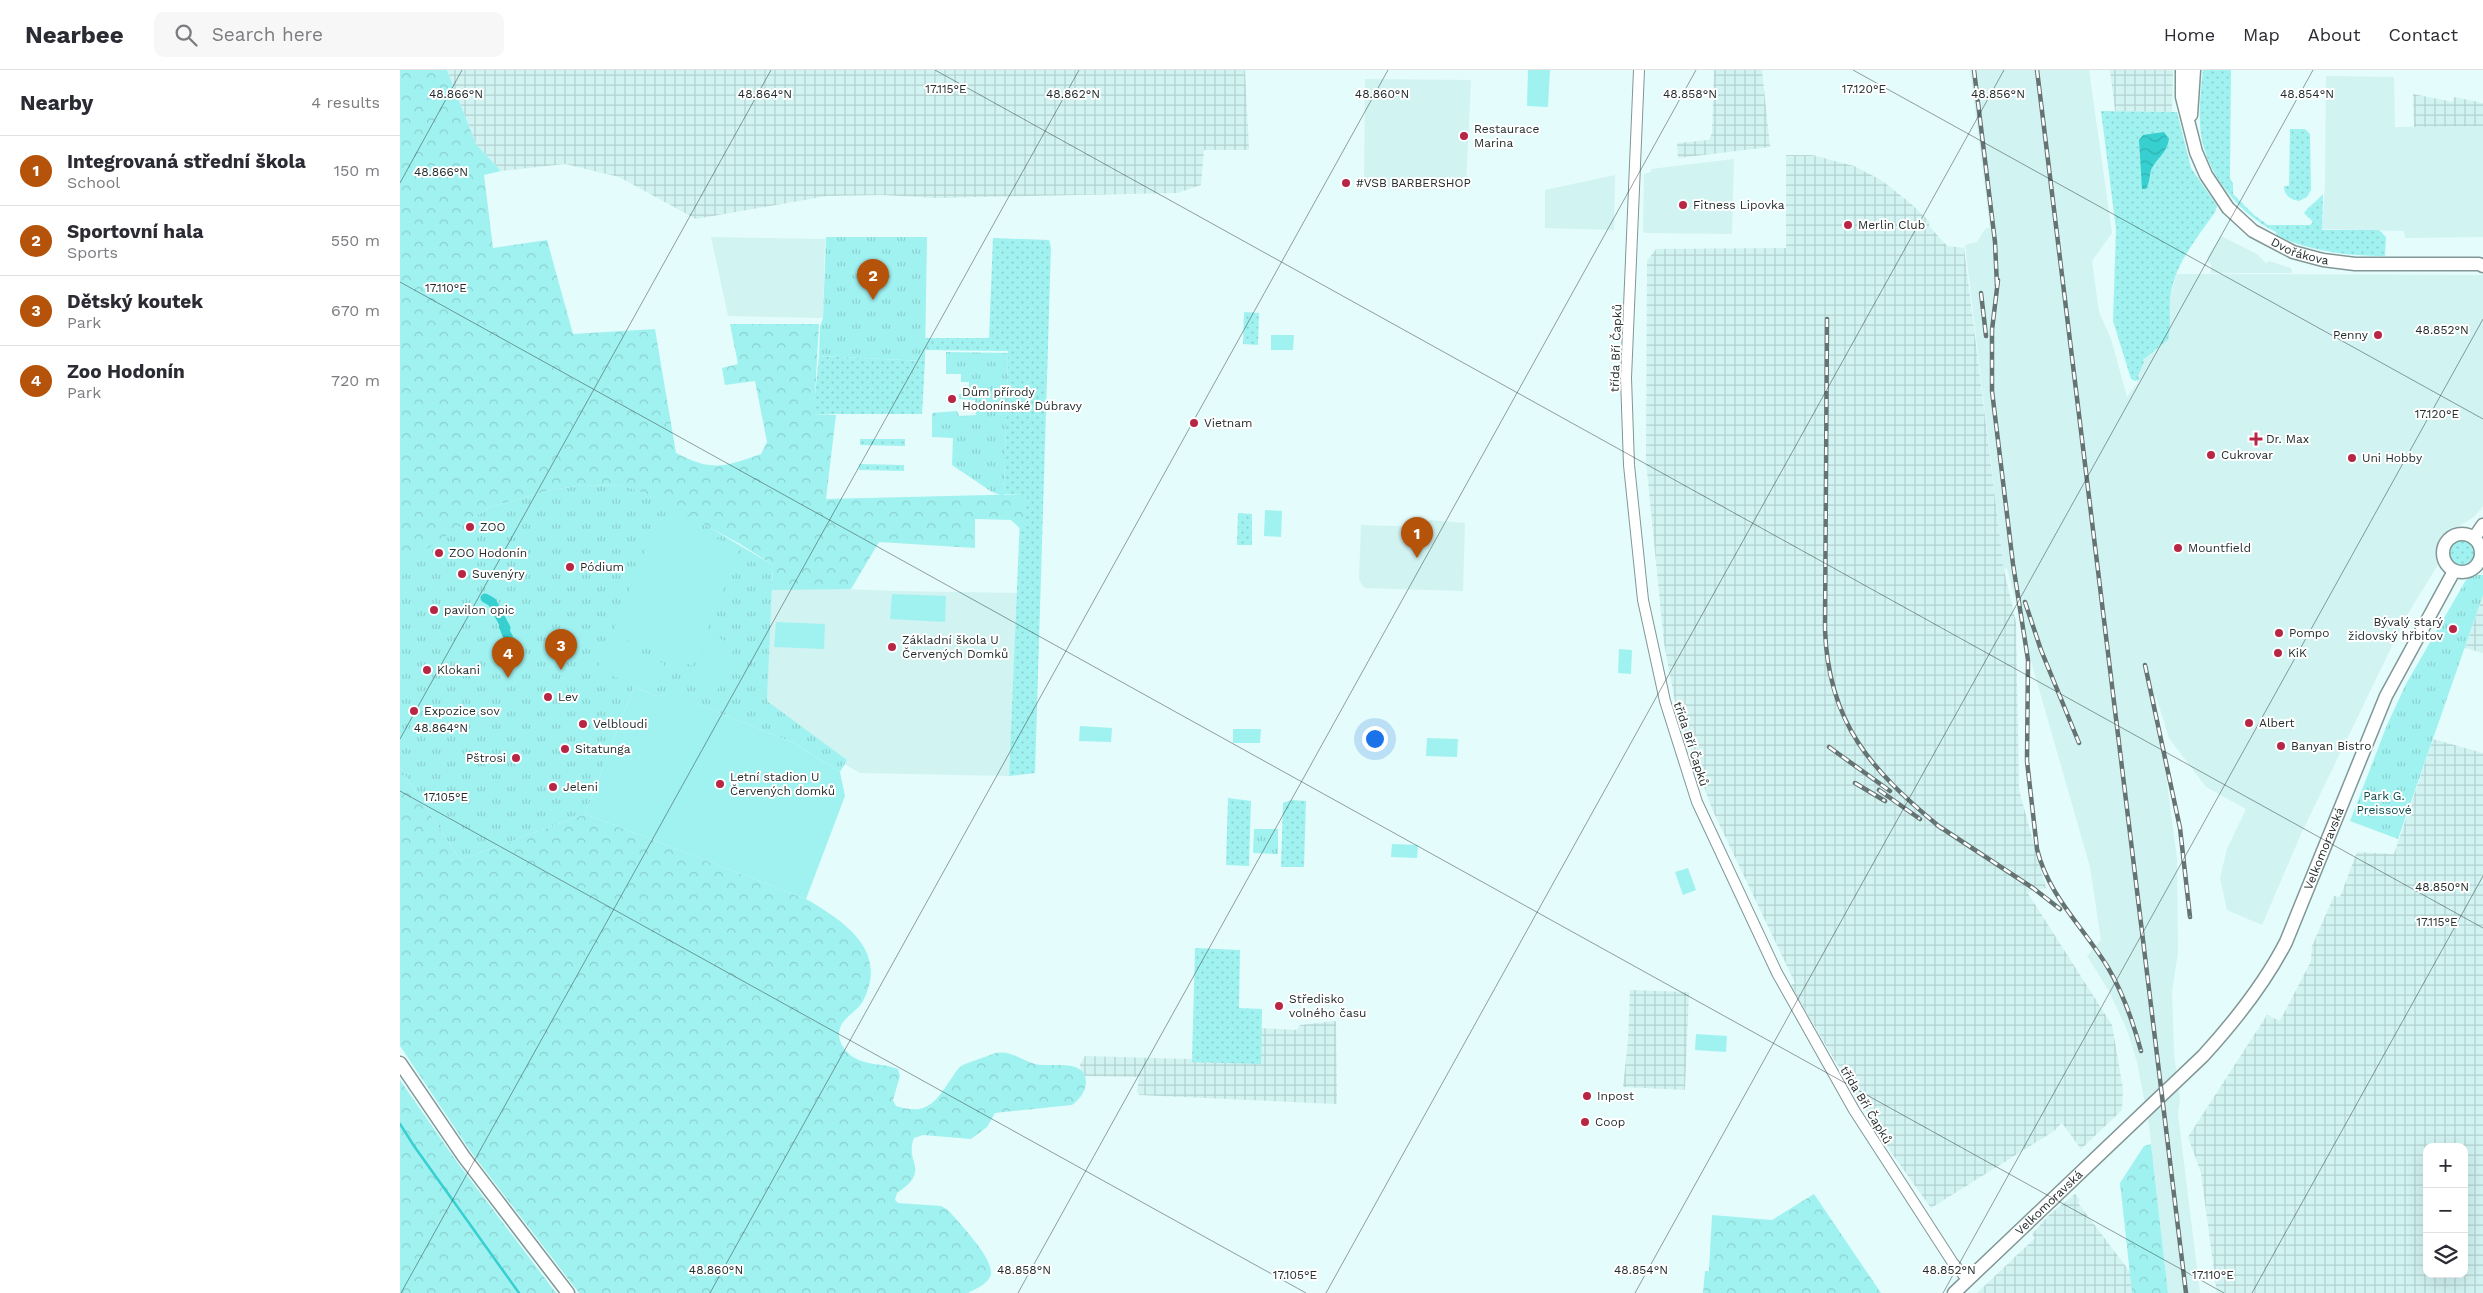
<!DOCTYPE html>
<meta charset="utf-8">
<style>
:root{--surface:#fff;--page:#f7f7f7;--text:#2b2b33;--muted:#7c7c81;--line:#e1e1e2;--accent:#b45309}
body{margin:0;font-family:"Work Sans",sans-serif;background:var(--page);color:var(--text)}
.controls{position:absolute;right:15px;bottom:15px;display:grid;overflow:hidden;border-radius:10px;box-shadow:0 5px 20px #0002}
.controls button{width:45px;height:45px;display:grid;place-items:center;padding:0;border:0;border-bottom:1px solid var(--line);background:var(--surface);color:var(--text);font:25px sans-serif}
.you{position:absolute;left:974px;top:668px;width:18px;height:18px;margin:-12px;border:4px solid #fff;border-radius:50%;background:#1a73e8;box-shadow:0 0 0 8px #1a73e833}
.badge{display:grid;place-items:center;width:32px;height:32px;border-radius:50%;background:var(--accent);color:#fff;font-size:16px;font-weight:700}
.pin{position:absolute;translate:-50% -41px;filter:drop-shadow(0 1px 2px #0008)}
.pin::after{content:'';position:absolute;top:26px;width:18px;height:15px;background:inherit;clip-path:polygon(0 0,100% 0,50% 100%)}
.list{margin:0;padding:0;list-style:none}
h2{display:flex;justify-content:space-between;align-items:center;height:65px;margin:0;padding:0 20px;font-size:21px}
h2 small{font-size:16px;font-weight:400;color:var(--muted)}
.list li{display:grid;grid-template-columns:32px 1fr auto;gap:15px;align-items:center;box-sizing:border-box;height:70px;padding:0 20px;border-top:1px solid var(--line)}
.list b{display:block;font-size:19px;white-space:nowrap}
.list p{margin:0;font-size:16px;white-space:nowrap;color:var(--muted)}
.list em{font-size:16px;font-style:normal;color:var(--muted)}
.icon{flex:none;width:28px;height:28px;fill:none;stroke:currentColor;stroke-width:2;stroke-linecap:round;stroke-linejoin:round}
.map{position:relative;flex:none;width:2083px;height:1223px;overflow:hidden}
header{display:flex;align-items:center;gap:30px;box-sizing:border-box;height:70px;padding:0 25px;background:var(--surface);border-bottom:1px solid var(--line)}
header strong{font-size:24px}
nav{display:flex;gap:28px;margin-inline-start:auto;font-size:18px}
.search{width:350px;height:45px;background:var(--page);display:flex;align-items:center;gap:12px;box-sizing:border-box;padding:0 18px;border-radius:10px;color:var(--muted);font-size:19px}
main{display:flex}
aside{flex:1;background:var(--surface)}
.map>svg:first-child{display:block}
</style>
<header>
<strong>Nearbee</strong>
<div class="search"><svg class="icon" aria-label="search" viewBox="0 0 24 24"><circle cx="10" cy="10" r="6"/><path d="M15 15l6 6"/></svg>Search here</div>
<nav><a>Home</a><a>Map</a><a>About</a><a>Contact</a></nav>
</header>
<main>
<aside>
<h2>Nearby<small>4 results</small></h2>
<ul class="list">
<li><span class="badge">1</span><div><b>Integrovaná střední škola</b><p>School</p></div><em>150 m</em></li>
<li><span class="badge">2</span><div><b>Sportovní hala</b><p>Sports</p></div><em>550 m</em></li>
<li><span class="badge">3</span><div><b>Dětský koutek</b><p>Park</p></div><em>670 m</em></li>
<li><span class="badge">4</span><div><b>Zoo Hodonín</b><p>Park</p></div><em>720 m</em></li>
</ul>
</aside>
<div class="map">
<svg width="2083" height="1223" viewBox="0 0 2083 1223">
<defs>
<pattern id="industrial-grid" width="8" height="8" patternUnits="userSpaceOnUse" patternTransform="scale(1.25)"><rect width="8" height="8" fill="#d1f3f2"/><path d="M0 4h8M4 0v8" fill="none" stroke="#b3d1d0"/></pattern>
<pattern id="grass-dots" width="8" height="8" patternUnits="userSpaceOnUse" patternTransform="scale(1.25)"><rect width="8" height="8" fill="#a0f2f1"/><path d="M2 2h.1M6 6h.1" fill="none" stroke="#8ad0cf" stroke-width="1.8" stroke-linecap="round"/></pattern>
<pattern id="forest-crowns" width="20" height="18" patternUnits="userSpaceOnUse" patternTransform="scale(1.25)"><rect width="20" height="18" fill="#a0f2f1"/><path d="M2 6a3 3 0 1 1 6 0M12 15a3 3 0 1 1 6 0" fill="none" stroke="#8ad0cf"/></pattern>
<pattern id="park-tufts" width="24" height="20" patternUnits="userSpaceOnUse" patternTransform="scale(1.25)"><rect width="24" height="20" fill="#a0f2f1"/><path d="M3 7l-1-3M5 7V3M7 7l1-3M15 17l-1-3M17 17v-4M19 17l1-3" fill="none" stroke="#8ad0cf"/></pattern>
<pattern id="water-waves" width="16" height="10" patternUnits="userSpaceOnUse" patternTransform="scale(1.25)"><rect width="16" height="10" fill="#37cfcf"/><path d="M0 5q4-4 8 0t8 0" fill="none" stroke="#30b2b2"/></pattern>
</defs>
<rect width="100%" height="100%" fill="#e4fcfb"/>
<path fill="#d1f3f2" d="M 1570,0 L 1689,0 L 1712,163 L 1692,191 L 1699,242 L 1711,269 L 1727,327 L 1740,310 L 1738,306 L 1743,290 L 1765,273 L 1769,266 L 1768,238 L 1776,204 L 2083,205 L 2083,436 L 2074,447 L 2042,466 L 2039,493 L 2007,545 L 1901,764 L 1862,855 L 1827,840 L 1820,808 L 1827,779 L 1846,739 L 1806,717 L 1769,668 L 1755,623 L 1777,788 L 1778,882 L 1772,922 L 1774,984 L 1780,1029 L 1778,1044 L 1800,1223 L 1768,1223 L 1749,1055 L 1737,992 L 1727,960 L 1709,921 L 1687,886 L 1701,870 L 1690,797 L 1633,598 L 1607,498 L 1604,500 L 1565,175 L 1577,172 L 1586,158 L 1590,158 Z
M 1926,6 L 1994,7 L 1995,57 L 2083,56 L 2083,167 L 2005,168 L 2004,161 L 1922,159 L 1925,117 Z
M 965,9 L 1071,10 L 1066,115 L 964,118 Z
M 1334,89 L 1332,164 L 1245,163 L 1243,160 L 1244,104 L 1251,102 L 1251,99 Z
M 1215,105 L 1214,160 L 1145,158 L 1145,120 Z
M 1821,166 L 1857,184 L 1866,193 L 1869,191 L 1891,198 L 1892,203 L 1811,203 L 1811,193 L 1807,192 L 1808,186 Z
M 311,167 L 425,169 L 423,248 L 328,246 Z
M 1030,450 L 1065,453 L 1063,521 L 965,518 L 962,515 L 959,509 L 961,455 L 1024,457 Z
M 372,516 L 495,521 L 617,523 L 609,706 L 460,703 L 366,649 Z"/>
<path fill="url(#industrial-grid)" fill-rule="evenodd" d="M 47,0 L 845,0 L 849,80 L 804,80 L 801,115 L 777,123 L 536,128 L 482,125 L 427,126 L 296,149 L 219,107 L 165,94 L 101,101 L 76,74 Z
M 1314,0 L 1362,0 L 1370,77 L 1278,88 L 1277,73 L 1309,70 L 1312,63 Z
M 1710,0 L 1773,0 L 1772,42 L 1715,41 Z
M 2013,24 L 2053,32 L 2054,27 L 2083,33 L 2083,56 L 2014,57 Z
M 1386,85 L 1412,85 L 1454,96 L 1481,110 L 1509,132 L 1530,152 L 1529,156 L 1547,176 L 1564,178 L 1604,500 L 1616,552 L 1619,720 L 1646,818 L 1627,822 L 1712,955 L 1723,1019 L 1722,1040 L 1681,1079 L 1662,1053 L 1654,1061 L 1531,1138 L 1491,1082 L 1423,971 L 1391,915 L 1395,913 L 1312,739 L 1276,637 L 1264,573 L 1246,391 L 1247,191 L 1256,179 L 1386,178 Z
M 2083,525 L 2083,583 L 2065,578 Z
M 2033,669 L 2083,683 L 2083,1223 L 1817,1223 L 1801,1103 L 1788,1067 L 1867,945 L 1880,951 L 1911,891 L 1912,876 L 1934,826 L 1940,827 L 1957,782 L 1994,784 ZM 2027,1077 L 2064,1077 L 2064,1204 L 2027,1204 Z
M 1230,920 L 1289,922 L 1285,1020 L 1223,1017 L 1228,970 Z
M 936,951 L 937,1034 L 739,1025 L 737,1022 L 739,1007 L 682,1006 L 680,994 L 685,986 L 857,991 L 859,958 L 897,960 L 900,955 Z
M 1675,1124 L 1680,1130 L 1678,1133 L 1730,1202 L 1732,1223 L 1577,1223 L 1635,1168 L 1632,1164 L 1649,1145 Z"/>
<path fill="url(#grass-dots)" d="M 1803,0 L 1831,0 L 1830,108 L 1833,114 L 1833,124 L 1854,145 L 1868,155 L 1910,155 L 1913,152 L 1904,143 C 1909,136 1917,131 1923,124 L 1922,160 L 1979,160 L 1986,167 L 1985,186 C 1947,186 1912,181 1877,166 L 1876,162 C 1838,144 1801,98 1800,54 C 1799,36 1801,18 1803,0 Z
M 1701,41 L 1777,42 L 1791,98 L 1817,136 L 1815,142 C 1798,167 1776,192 1771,223 C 1768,238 1772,256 1768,270 L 1743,290 L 1744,292 L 1738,306 L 1740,310 L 1735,311 L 1731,309 L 1713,251 L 1716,159 Z
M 1890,59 L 1905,59 L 1910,64 L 1911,120 L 1907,127 L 1899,131 C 1890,130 1884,125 1884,116 L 1889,116 Z
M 593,168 L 649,170 L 651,177 L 635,703 L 609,706 L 621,424 L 604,424 L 608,281 L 525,280 L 525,268 L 589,268 Z
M 844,242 L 859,243 L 858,275 L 843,274 Z
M 419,286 L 525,291 L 522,344 L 413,344 Z
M 460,369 L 505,369 L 505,376 L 460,375 Z
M 459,394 L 504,395 L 504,401 L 459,400 Z
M 838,443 L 852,444 L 852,475 L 837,475 Z
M2047 483a15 15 0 1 1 30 0a15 15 0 1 1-30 0Z
M 828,728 L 851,731 L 849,796 L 826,795 Z
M 891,730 L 906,731 L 904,797 L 881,797 L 883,733 Z
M 795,878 L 840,880 L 839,938 L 862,939 L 861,994 L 792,992 Z"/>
<path fill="url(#forest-crowns)" d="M 0,0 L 47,0 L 76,74 L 101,101 L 84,105 L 93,178 L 147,170 L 173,264 L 255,259 L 276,383 C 313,402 323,397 361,384 L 367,372 L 355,311 L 325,315 L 322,298 L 338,294 L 330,254 L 419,254 L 414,344 L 436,345 L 426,429 L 627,424 L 625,463 L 611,450 L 575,449 L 575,478 L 479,472 L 451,519 L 372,520 L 373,495 L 340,474 L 257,429 L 225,416 L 184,415 L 151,420 L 90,437 L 0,498 Z
M 0,697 L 60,790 L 185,744 L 406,829 C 444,851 488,880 464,929 C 459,941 444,946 440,958 C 436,969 444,981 453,987 C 467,996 484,993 498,999 L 500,1006 L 493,1030 L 496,1036 C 528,1046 535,1032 551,1009 C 554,1005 558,997 563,995 C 567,993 591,985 595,983 C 611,980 621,990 635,994 C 649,998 687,987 686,1013 C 685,1022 680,1029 672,1035 L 595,1043 L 587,1057 L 571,1069 L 523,1065 L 514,1068 C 504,1093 532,1100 497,1123 L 495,1130 L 498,1133 L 541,1136 L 548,1140 C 558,1152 598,1192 590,1207 C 586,1215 575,1219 568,1223 L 179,1223 L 71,1082 L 0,976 Z
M 0,1010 L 57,1092 L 156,1223 L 0,1223 Z
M 1751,1074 L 1768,1223 L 1732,1223 L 1720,1113 L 1744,1076 Z
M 1414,1124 L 1481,1223 L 1303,1223 L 1305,1201 L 1309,1201 L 1312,1145 L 1372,1150 Z"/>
<path fill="url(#park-tufts)" d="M 426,167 L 527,167 L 525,291 L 419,286 L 420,257 L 423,248 Z
M 546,282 L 608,283 L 604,426 L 592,422 L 552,395 L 553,368 L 532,367 L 532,343 L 557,341 L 559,346 L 576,345 L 575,330 L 559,329 L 559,324 L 569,323 L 569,312 L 561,312 L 561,304 L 546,304 Z
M 184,415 L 225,416 L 270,434 L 373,495 L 367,631 L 447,690 L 440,702 L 394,673 L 305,637 L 279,625 L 257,626 L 234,617 L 185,744 L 60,790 L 0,697 L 0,497 L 90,437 L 151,420 Z
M 2077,505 L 2083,505 L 2083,525 L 1998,769 L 1950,751 L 1987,655 L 2006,614 L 2066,510 Z
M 854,759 L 878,759 L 878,784 L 853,783 Z"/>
<path fill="#a0f2f1" d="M 1128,0 L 1150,0 L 1148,37 L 1127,36 Z
M 871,265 L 894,265 L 893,280 L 871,280 Z
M 865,440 L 882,441 L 881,467 L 864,466 Z
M 259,446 L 340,478 L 293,596 L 212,564 Z
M 492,524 L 546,526 L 545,552 L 490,549 Z
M 376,552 L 425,554 L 424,579 L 374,577 Z
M 309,564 L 335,575 L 315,626 L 289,615 Z
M 213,571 L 264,594 L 265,600 L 257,619 L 249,622 L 197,599 L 207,575 Z
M 1219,579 L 1232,580 L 1231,604 L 1218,603 Z
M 234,617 L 257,626 L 279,624 L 305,637 L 394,673 L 440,702 L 445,726 L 406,829 L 185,744 Z
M 680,656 L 712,658 L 711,672 L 679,671 Z
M 833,659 L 861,659 L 860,673 L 833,673 Z
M 1027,668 L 1058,669 L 1057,687 L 1026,686 Z
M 992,774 L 1018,775 L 1017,788 L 991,787 Z
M 1288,798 L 1296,820 L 1283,825 L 1275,802 Z
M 1296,964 L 1327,966 L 1326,982 L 1295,980 Z"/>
<path fill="url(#water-waves)" d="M 1764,62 L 1769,69 C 1766,85 1757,87 1751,100 C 1749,107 1750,112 1746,119 L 1742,119 L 1739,70 L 1743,65 Z
M 104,549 L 122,584 L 111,589 L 99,557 L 101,550 Z"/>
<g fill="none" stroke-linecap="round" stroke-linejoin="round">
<path stroke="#37cfcf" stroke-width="2.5" d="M 0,1054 L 14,1076 L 119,1223"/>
<path stroke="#37cfcf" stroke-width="9" d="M 85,528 L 92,532 L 106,558"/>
<defs>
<path id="minor" d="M 1239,0 L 1226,308 L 1229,395 L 1243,530 L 1265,631 L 1297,732 L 1377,903 L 1454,1040 L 1553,1193 L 1568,1210"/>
<g id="major">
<path id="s1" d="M 1782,0 L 1782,27 L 1796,82 L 1806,105 L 1828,138 L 1853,161 L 1893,182 L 1923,190 L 1955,194 L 2079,194 L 2083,196"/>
<path d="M 1791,45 L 1794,0"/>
<circle cx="2062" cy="483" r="19"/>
<path d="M 2074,468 L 2083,455"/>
<path d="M 0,993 L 64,1087 L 168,1223"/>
<path id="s2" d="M 1554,1223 L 1803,986 C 1835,951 1864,915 1886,872 L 1986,626 L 2054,501"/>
</g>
</defs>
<use href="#minor" stroke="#819796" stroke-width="12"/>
<use href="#major" stroke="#819796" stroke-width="15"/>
<use href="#minor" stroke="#fff" stroke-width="10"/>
<use href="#major" stroke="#fff" stroke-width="12"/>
<defs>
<path id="rail" d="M 1574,0 L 1595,172 L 1597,216
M 1637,0 L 1786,1223
M 1598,210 L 1592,260 L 1592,321 L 1613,494 L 1628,590 L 1627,691 L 1637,779 C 1648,825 1683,857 1707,896 C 1723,922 1733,952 1741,981
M 1581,223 L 1586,266
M 1427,249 L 1425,559 C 1428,654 1472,701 1541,758
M 1625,532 L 1641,580 L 1679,673
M 1745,595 L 1780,758 L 1790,847
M 1429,677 L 1490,721
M 1455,713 L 1485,731
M 1479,720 L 1520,749
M 1537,755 L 1633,818 L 1660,839"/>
</defs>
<use href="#rail" stroke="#657373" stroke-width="4.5"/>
<use href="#rail" stroke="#fff" stroke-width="2.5" stroke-dasharray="8" stroke-linecap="butt"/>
</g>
<path fill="none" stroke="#242d2d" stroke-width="1" stroke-opacity="0.45" d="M 535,0 L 2083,858M 1453,0 L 2083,349M 0,113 L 62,0M 0,212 L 1824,1223M 0,669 L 371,0M 0,721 L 906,1223M 1,1223 L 679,0M 310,1223 L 988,0M 618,1223 L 1296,0M 926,1223 L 1604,0M 1235,1223 L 1913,0M 1543,1223 L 2083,249M 1852,1223 L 2083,806"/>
<g fill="#b82645" stroke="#fff" stroke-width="2">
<circle cx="1064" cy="66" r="5"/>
<circle cx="946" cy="113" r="5"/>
<circle cx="1283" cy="135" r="5"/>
<circle cx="1448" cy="155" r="5"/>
<circle cx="1978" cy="265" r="5"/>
<circle cx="552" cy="329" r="5"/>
<circle cx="794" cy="353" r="5"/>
<path d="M1853.5 361.5h5v5h5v5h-5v5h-5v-5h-5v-5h5z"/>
<circle cx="1811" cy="385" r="5"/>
<circle cx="1952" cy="388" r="5"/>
<circle cx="70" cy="457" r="5"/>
<circle cx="1778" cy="478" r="5"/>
<circle cx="39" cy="483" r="5"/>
<circle cx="170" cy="497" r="5"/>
<circle cx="62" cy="504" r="5"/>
<circle cx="34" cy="540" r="5"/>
<circle cx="2053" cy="559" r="5"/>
<circle cx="1879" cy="563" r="5"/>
<circle cx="492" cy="577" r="5"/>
<circle cx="1878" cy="583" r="5"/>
<circle cx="27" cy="600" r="5"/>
<circle cx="148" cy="627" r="5"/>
<circle cx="14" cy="641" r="5"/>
<circle cx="1849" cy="653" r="5"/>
<circle cx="183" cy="654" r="5"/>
<circle cx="1881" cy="676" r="5"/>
<circle cx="165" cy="679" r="5"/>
<circle cx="116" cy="688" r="5"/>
<circle cx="320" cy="714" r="5"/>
<circle cx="153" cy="717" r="5"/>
<circle cx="879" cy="936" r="5"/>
<circle cx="1187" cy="1026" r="5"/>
<circle cx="1185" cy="1052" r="5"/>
</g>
<g text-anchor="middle" stroke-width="4" stroke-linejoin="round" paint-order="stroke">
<g font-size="12" fill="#242d2d" stroke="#fff" text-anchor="start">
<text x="1074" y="63">Restaurace<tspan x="1074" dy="14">Marina</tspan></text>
<text x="956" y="117">#VSB BARBERSHOP</text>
<text x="1293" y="139">Fitness Lipovka</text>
<text x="1458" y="159">Merlin Club</text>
<text x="1968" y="269" text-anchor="end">Penny</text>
<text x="562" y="326">Dům přírody<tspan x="562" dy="14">Hodonínské Dúbravy</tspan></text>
<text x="804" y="357">Vietnam</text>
<text x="1866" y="373">Dr. Max</text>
<text x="1821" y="389">Cukrovar</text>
<text x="1962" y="392">Uni Hobby</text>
<text x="80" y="461">ZOO</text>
<text x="1788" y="482">Mountfield</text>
<text x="49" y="487">ZOO Hodonín</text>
<text x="180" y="501">Pódium</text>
<text x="72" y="508">Suvenýry</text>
<text x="44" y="544">pavilon opic</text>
<text x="2043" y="556" text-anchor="end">Bývalý starý<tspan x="2043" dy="14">židovský hřbitov</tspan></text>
<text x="1889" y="567">Pompo</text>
<text x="502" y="574">Základní škola U<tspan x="502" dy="14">Červených Domků</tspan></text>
<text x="1888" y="587">KiK</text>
<text x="37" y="604">Klokani</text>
<text x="158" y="631">Lev</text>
<text x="24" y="645">Expozice sov</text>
<text x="1859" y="657">Albert</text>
<text x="193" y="658">Velbloudi</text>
<text x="1891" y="680">Banyan Bistro</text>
<text x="175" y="683">Sitatunga</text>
<text x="106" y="692" text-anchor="end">Pštrosi</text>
<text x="330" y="711">Letní stadion U<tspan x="330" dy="14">Červených domků</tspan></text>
<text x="163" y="721">Jeleni</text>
<text x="889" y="933">Středisko<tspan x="889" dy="14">volného času</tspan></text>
<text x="1197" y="1030">Inpost</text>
<text x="1195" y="1056">Coop</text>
</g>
<g font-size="12" fill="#242d2d" stroke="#fff">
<text dy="4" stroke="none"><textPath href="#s1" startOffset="234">Dvořákova</textPath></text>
<text transform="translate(1216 278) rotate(-88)" y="4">třída Bří Čapků</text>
<text transform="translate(1291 674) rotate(72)" y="4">třída Bří Čapků</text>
<text dy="4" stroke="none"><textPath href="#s2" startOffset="586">Velkomoravská</textPath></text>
<text transform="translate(1466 1035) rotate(59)" y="4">třída Bří Čapků</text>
<text dy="4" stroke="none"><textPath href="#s2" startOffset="131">Velkomoravská</textPath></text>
</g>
<g font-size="12" fill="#0b4c4c" stroke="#fff">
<text x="1984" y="730">Park G.<tspan x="1984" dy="14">Preissové</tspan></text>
</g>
</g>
<g font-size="12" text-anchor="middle" fill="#242d2d" stroke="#fff" stroke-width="4" stroke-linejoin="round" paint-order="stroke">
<text x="546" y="23">17.115°E</text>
<text x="1464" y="23">17.120°E</text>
<text x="56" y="28">48.866°N</text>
<text x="365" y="28">48.864°N</text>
<text x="673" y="28">48.862°N</text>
<text x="982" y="28">48.860°N</text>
<text x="1290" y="28">48.858°N</text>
<text x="1598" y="28">48.856°N</text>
<text x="1907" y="28">48.854°N</text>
<text x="41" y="106">48.866°N</text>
<text x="46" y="222">17.110°E</text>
<text x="2042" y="264">48.852°N</text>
<text x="2037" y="348">17.120°E</text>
<text x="41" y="662">48.864°N</text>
<text x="46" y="731">17.105°E</text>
<text x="2042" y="821">48.850°N</text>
<text x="2037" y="856">17.115°E</text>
<text x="316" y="1204">48.860°N</text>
<text x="624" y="1204">48.858°N</text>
<text x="1241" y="1204">48.854°N</text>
<text x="1549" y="1204">48.852°N</text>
<text x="895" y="1209">17.105°E</text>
<text x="1813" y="1209">17.110°E</text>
</g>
</svg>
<div class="controls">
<button>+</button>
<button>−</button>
<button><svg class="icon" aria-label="layers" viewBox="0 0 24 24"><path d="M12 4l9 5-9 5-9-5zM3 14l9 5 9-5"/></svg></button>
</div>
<div class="you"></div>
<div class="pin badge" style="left:1017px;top:488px">1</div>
<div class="pin badge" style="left:473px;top:230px">2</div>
<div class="pin badge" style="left:161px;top:600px">3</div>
<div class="pin badge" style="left:108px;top:608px">4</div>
</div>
</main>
